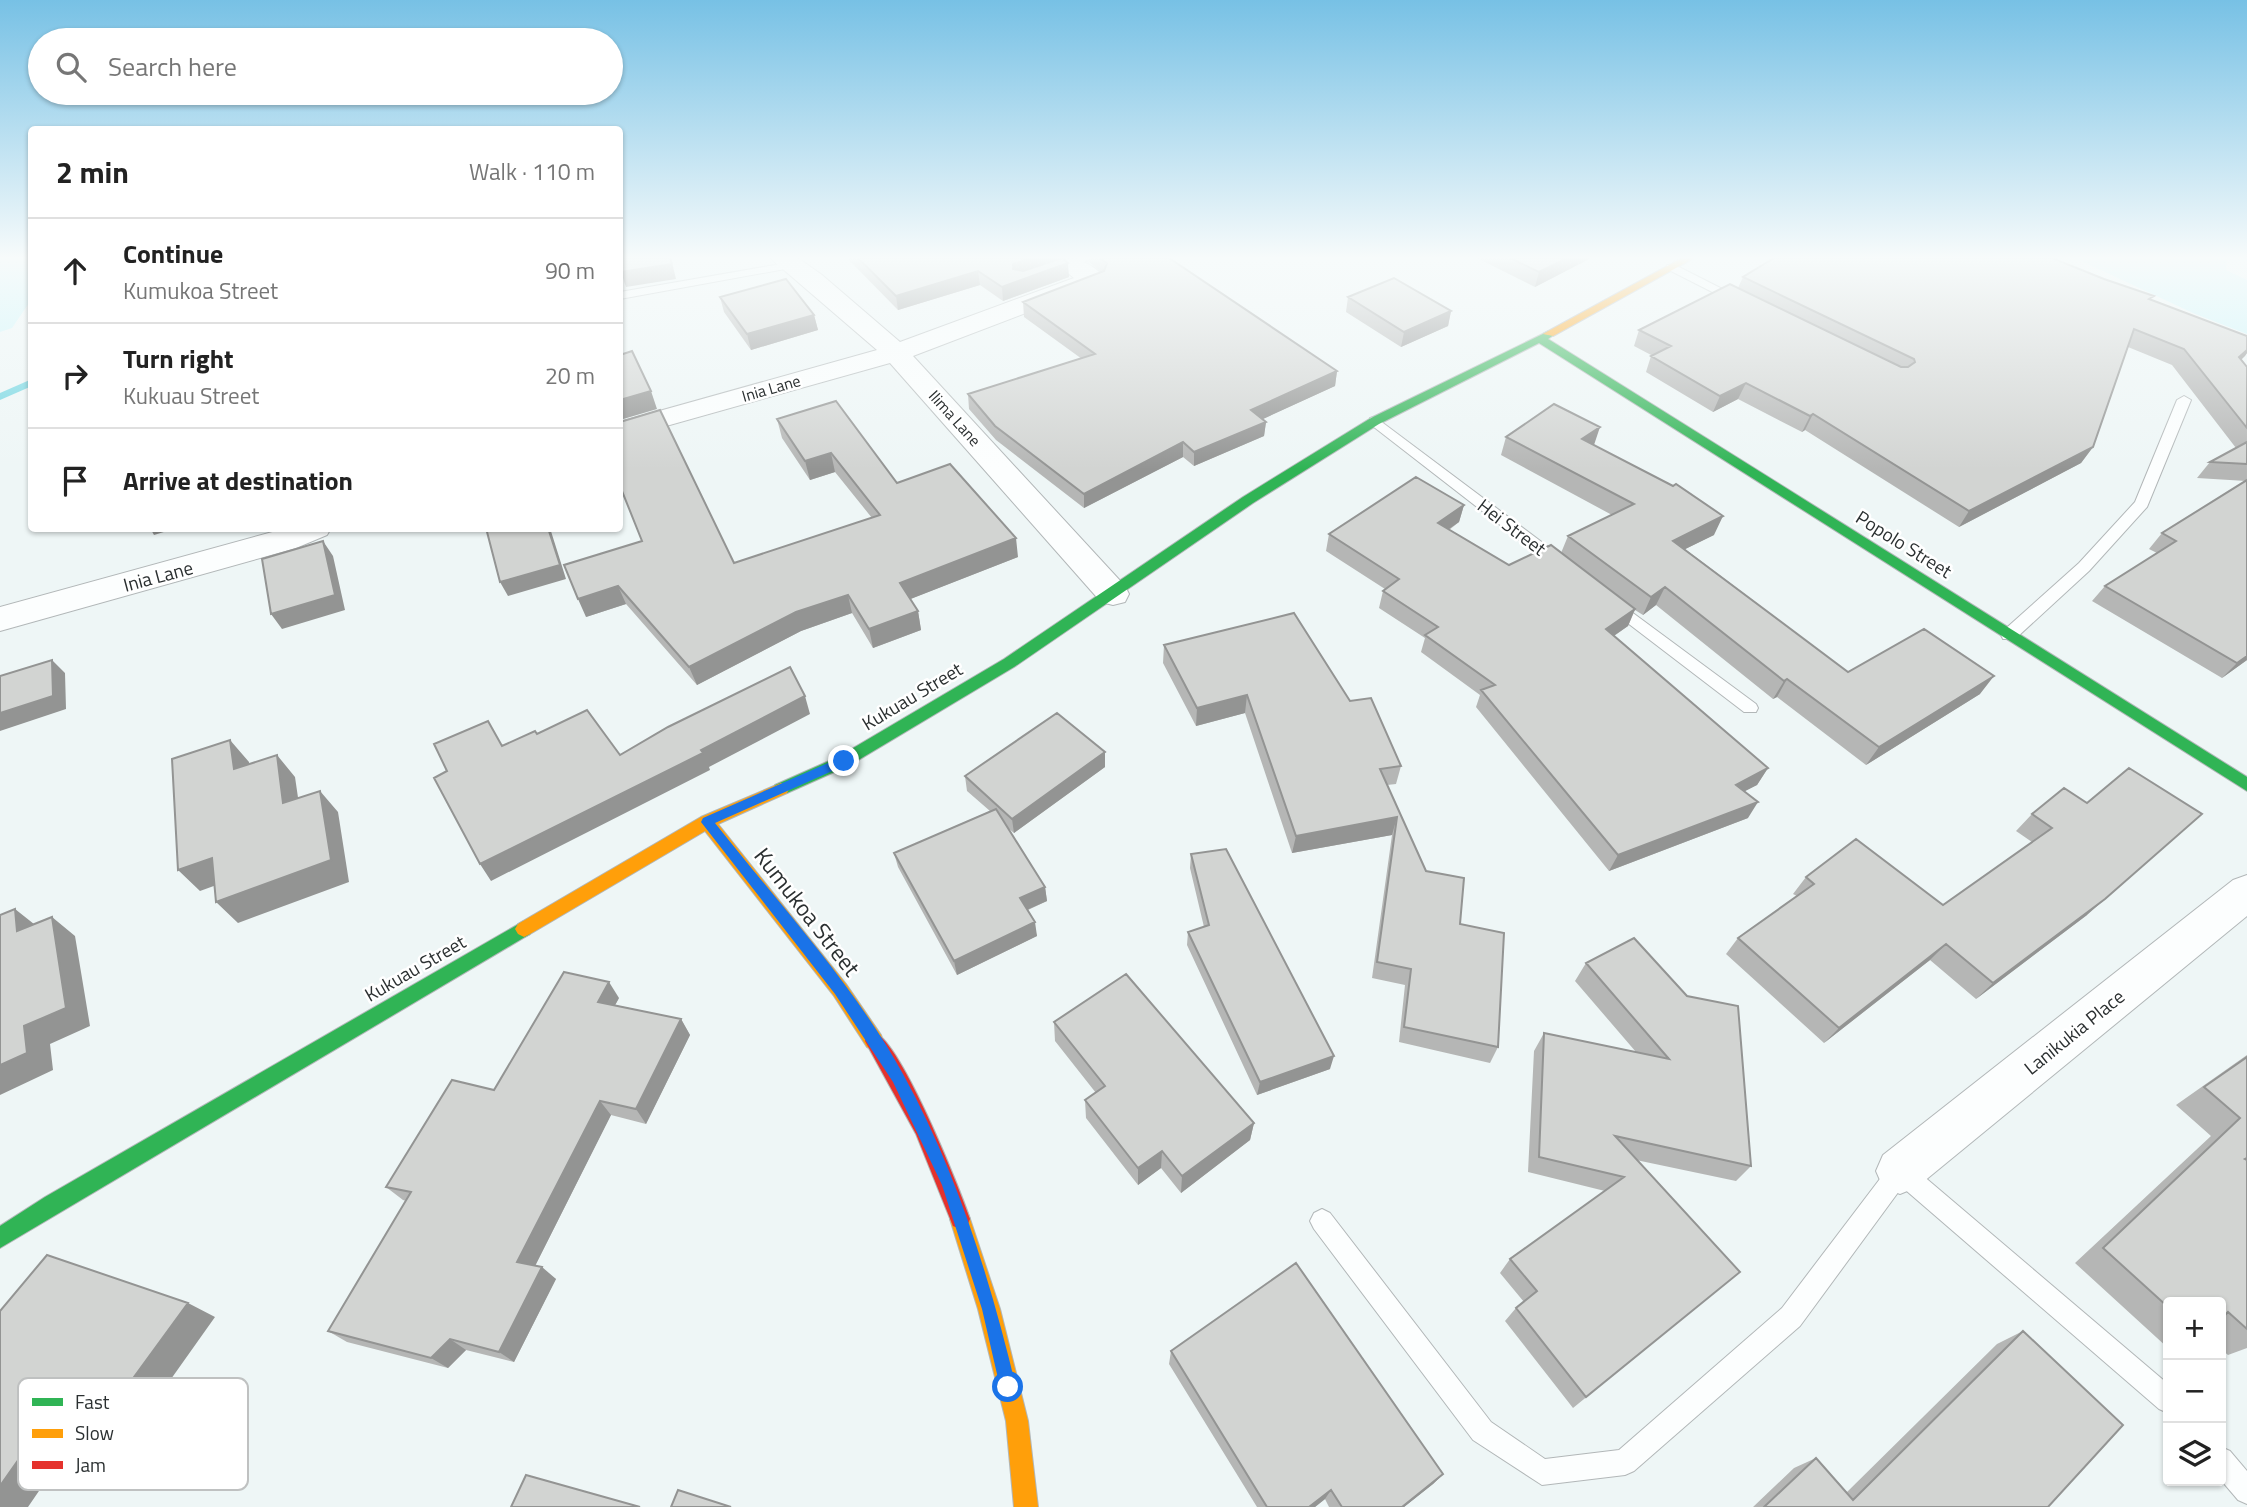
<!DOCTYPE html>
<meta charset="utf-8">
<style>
:root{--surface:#fff;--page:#f6f6f6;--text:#222;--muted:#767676;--line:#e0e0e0}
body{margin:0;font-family:"Titillium Web",sans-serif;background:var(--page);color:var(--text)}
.controls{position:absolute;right:21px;bottom:21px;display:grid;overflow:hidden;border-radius:7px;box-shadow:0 2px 5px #0004}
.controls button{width:63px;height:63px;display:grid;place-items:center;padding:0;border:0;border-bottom:2px solid var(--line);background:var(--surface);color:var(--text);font:35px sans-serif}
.stop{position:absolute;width:21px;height:21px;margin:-16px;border:5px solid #1a73e8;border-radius:50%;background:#fff}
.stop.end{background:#1a73e8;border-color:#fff;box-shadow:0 2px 7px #0008}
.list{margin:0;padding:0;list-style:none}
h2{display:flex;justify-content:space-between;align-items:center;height:91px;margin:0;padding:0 28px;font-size:30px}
h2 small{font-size:23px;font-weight:400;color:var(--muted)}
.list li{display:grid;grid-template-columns:46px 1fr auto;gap:21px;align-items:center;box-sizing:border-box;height:105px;padding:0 28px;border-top:2px solid var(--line)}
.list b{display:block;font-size:26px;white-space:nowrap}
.list p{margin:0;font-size:23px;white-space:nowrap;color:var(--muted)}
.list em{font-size:23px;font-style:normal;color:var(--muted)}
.icon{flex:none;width:38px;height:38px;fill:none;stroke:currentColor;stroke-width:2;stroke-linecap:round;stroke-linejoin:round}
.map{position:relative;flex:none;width:2247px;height:1507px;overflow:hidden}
.search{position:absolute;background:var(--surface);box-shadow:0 2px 5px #0004;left:28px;top:28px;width:595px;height:77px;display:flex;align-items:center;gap:18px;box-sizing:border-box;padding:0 24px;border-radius:38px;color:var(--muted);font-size:26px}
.panel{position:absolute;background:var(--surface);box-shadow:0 2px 5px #0004;left:28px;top:126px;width:595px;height:406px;border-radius:7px}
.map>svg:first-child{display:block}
</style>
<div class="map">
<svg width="2247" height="1507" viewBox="0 0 2247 1507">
<rect width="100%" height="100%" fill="#eef6f6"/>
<path fill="#c8f5fa" d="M 0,258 L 32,258 L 31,300 L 12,328 L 0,332 Z
M 2075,258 L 2232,258 L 2227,259 L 2226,270 L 2247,280 L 2247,334 L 2193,313 Z"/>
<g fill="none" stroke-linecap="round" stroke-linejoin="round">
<path fill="#6dd4e0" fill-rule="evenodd" d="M 32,379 L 32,386 L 0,400 L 0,393 Z"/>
<defs>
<path id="lane" d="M 1077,258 L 1093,258 L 1061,271 L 1051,269 Z
M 792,262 L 798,265 L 796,267 L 620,299 L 620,292 Z
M 1667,265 L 1675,265 L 1746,301 L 1736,304 L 1667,269 Z
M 2184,396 L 2191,400 L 2147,507 L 2089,571 L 2015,639 L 2003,639 L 2001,635 L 2003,631 L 2079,563 L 2135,502 L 2177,400 Z
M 1375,417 L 1563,558 L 1566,562 L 1563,566 L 1553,566 L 1370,424 L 1370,418 Z
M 1614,599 L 1756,704 L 1758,708 L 1756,712 L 1744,712 L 1608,608 L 1606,604 Z
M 1900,1160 L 1908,1163 L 2168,1384 L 2168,1413 L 2159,1409 L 1902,1187 L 1800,1326 L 1634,1471 L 1625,1475 L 1542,1485 L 1473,1440 L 1314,1229 L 1310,1221 L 1314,1213 L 1322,1209 L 1330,1213 L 1491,1422 L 1545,1459 L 1619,1450 L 1782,1308 L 1892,1163 Z
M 2221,1447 L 2230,1451 L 2247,1471 L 2247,1504 L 2238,1500 L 2221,1480 Z"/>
<path id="street" d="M 770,258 L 798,258 L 822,275 L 900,342 L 1074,278 L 1058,265 L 1061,260 C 1076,256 1097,266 1105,279 L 1102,284 L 913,356 L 1125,586 L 1129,594 L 1125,602 L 1113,605 L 1101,602 L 890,363 L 620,439 L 620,422 L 877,350 Z
M 287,528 L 331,528 L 327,535 L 296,548 L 0,631 L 0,607 Z
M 2247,875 L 2247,916 L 1917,1187 L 1900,1194 L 1883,1187 L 1876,1171 L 1883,1155 L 2233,880 Z"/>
<path id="fast" d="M 1549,331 L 1555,334 L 1548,339 L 2247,777 L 2247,791 L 1539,343 L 1379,424 L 1253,503 L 1014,667 L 850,765 L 787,793 L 775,793 L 773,789 L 775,785 L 838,757 L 1004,659 L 1243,497 L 1371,418 Z
M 524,921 L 530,924 L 533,929 L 530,934 L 0,1248 L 0,1226 L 45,1197 Z"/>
<path id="slow" d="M 1682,258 L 1694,258 L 1553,336 L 1543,334 Z
M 781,783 L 787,785 L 789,789 L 787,793 L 718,824 L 846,984 L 881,1035 L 883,1041 L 881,1047 L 874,1050 L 867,1047 L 834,996 L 705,831 L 530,934 L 524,937 L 518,934 L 515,929 L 518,924 L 701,817 Z
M 960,1209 L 967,1212 L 970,1219 L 1000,1309 L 1028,1421 L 1038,1507 L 1014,1507 L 1006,1421 L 978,1309 L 950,1219 L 953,1212 Z"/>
<path id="jam" d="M 874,1032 C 901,1042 959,1187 970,1219 L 967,1226 L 960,1229 L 953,1226 L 916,1134 L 865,1041 L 867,1035 Z"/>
</defs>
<use href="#lane" stroke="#b2b7b8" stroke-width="2"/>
<use href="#street" stroke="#b2b7b8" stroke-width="2"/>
<use href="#fast" stroke="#b2b7b8" stroke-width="2"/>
<use href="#slow" stroke="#b2b7b8" stroke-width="2"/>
<use href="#jam" stroke="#b2b7b8" stroke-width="2"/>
<use href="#lane" fill="#fcfefe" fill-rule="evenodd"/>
<use href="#street" fill="#fcfefe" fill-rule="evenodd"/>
<use href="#fast" fill="#30b455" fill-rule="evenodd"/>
<use href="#slow" fill="#ff9f0a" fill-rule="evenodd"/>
<use href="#jam" fill="#e5322d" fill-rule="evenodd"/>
</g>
<path fill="#b5b6b5" d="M 847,258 L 1060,258 L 1059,259 L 1069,277 L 1003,301 L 980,285 L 898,310 Z
M 1089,258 L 1169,258 L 1337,371 L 1335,386 L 1262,419 L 1266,422 L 1264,436 L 1194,466 L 1183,457 L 1084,508 L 996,440 L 969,409 L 968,394 L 1082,359 L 1024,317 L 1023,302 L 1101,272 L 1089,262 Z
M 1477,258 L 1591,258 L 1535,287 Z
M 1743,277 L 2151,300 L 2247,336 L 2247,353 L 2241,360 L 2247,367 L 2247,660 L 2222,678 L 2092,601 L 2105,586 L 2157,553 L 2149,549 L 2162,533 L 2246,481 L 2197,478 L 2210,462 L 2236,448 L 2172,365 L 2128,347 L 2093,447 L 2081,463 L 1959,527 L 1805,430 L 1802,432 L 1738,399 L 1713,412 L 1646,372 L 1651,356 L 1653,356 L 1634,346 L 1639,330 L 1738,288 Z
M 720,297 L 814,315 L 818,330 L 751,350 L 724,312 Z
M 1348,297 L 1451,311 L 1448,326 L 1401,347 L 1346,312 Z
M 777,419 L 897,483 L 1018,557 L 910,599 L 918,611 L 921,630 L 873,648 L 852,613 L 801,631 L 697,685 L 626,604 L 586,617 L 642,541 L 734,563 L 872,518 L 835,472 L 810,480 L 782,438 Z
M 1506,437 L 1593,445 L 1714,535 L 1685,549 L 1848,672 L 1980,694 L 1866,765 L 1777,697 L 1773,699 L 1656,605 L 1643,615 L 1635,610 L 1628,626 L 1614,636 L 1768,768 L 1757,785 L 1744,791 L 1748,818 L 1609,871 L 1476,707 L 1480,695 L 1421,652 L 1425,638 L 1379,608 L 1383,591 L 1385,589 L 1326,551 L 1329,534 L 1464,505 L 1459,522 L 1449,530 L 1509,565 L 1561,553 L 1568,536 L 1612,515 L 1501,455 Z
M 1164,645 L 1350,701 L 1401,766 L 1396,784 L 1387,785 L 1426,871 L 1460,924 L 1498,1047 L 1490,1063 L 1399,1042 L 1405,985 L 1372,978 L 1392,835 L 1292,853 L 1245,713 L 1196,726 L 1163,663 Z
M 1105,767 L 1014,833 L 1008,828 L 1045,887 L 1047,901 L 1028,910 L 1037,936 L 957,975 L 898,867 L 894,853 L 990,811 L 967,791 L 965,776 Z
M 2064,788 L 2087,915 L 1976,999 L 1930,960 L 1824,1043 L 1726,954 L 1738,938 L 1797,896 L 1793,894 L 1806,877 L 1943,905 L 2032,842 L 2016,831 L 2032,814 Z
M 1191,854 L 1330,1069 L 1257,1095 L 1187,945 L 1188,932 L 1204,927 L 1190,868 Z
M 1634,938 L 1751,1166 L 1736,1181 L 1636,1160 L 1740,1272 L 1573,1408 L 1505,1321 L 1516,1308 L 1524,1302 L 1500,1273 L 1510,1259 L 1605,1191 L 1528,1172 L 1534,1051 L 1544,1033 L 1636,1052 L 1575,981 L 1586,963 Z
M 619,998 L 615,1005 L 681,1019 L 690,1035 L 646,1124 L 611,1115 L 535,1266 L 556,1279 L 514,1362 L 466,1350 L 448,1368 L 347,1342 L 328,1331 L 406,1201 L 403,1200 L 386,1187 L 494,1090 Z
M 1054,1022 L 1254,1123 L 1250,1140 L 1181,1193 L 1161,1168 L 1138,1185 L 1086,1118 L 1085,1100 L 1096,1093 L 1055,1041 Z
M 2247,1055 L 2247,1158 L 2245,1159 L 2247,1160 L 2247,1348 L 2228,1355 L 2221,1349 L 2221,1302 L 2168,1302 L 2168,1348 L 2075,1263 L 2211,1136 L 2176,1105 Z
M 2023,1331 L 2048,1507 L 1753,1507 L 1794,1468 L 1816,1458 L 1847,1492 L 1997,1344 Z
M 1171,1351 L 1443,1474 L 1433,1484 L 1404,1507 L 1329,1507 L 1325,1499 L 1315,1507 L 1257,1507 L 1169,1364 Z"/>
<path fill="#939493" d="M 671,258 L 676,279 L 626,287 L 623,278 L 620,278 L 620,264 Z
M 1030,258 L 1060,258 L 1057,262 L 1014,278 L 1013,264 Z
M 1567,258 L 1591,258 L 1535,287 L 1539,272 Z
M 1068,263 L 1069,277 L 1003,301 L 1002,287 Z
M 978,271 L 980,285 L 898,310 L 896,296 Z
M 1451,311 L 1448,326 L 1401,347 L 1404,332 Z
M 814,315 L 818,330 L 751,350 L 747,334 Z
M 2247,350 L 2247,353 L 2245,356 L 2227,373 L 2239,357 Z
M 1337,371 L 1335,386 L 1250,425 L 1251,410 Z
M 1746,383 L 1738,399 L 1713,412 L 1720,396 Z
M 651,391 L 657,409 L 620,420 L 620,400 Z
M 1813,414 L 1805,430 L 1802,432 L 1810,416 Z
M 1266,422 L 1264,436 L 1194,466 L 1194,452 Z
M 1600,427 L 1594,445 L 1582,439 Z
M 1183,442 L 1183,457 L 1084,508 L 1084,494 Z
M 2093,447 L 2081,463 L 1959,527 L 1969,511 Z
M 831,453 L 835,472 L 810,480 L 805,461 Z
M 1464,505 L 1459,522 L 1433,540 L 1438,523 Z
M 1723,516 L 1714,535 L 1665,559 L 1673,541 Z
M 150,528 L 177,528 L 154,535 Z
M 548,528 L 550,528 L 566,579 L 508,596 L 500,582 Z
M 1016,538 L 1018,557 L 903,602 L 900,583 Z
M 323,541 L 333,556 L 345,610 L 282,629 L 271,614 Z
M 618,586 L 626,604 L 586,617 L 578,599 Z
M 1665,587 L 1656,605 L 1643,615 L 1651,597 Z
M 848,595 L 852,613 L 801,631 L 697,685 L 689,667 L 796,612 Z
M 1635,609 L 1628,626 L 1599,646 L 1606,629 Z
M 918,611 L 921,630 L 873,648 L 869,629 Z
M 2247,656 L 2247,660 L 2222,678 L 2237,663 Z
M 52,660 L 65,673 L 66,709 L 0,731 L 0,713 Z
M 1994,676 L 1980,694 L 1866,765 L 1879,747 Z
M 1787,679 L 1777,697 L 1773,699 L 1784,681 Z
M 1247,695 L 1245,713 L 1196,726 L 1197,708 Z
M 805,696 L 810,714 L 709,767 L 710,770 L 491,881 L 480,864 Z
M 230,740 L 249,762 L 253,791 L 234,769 Z
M 1105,752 L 1105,767 L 1014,833 L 1012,819 Z
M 277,755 L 295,777 L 302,825 L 283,803 Z
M 1768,768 L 1757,785 L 1726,801 L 1736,785 Z
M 320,791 L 338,812 L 349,882 L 238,923 L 216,902 Z
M 1758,802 L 1748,818 L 1609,871 L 1618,855 Z
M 1397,817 L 1392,835 L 1292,853 L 1296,836 Z
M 2182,831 L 2087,915 L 1976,999 L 1993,983 Z
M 212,858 L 233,879 L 200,891 L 178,870 Z
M 1045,887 L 1047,901 L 1022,912 L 1020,898 Z
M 15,909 L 39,928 L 17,931 Z
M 52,917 L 75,936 L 90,1026 L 50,1044 L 53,1070 L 0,1095 L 0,1065 Z
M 1035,922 L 1037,936 L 957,975 L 954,961 Z
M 1946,944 L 1930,960 L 1824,1043 L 1839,1028 Z
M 609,982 L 619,998 L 608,1018 L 598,1002 Z
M 681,1019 L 690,1035 L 646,1124 L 636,1109 Z
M 1334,1056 L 1330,1069 L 1257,1095 L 1260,1082 Z
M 600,1101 L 611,1115 L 531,1274 L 517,1262 Z
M 1254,1123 L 1250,1140 L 1181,1193 L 1182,1176 Z
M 1162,1151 L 1161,1168 L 1138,1185 L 1138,1168 Z
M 542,1267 L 556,1279 L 514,1362 L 499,1352 Z
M 188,1303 L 215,1317 L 110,1465 L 77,1455 Z
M 450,1339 L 466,1350 L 448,1368 L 431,1358 Z
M 33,1439 L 67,1450 L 28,1507 L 0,1507 L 0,1486 Z
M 1443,1474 L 1433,1484 L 1404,1507 L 1402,1507 Z
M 1331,1490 L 1325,1499 L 1315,1507 L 1309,1507 Z"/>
<path fill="#d2d4d2" stroke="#939493" stroke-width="2" d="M 620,258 L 670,258 L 672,264 L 621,272 Z
M 858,258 L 1030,258 L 1013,264 L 1013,269 L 1023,271 L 1062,258 L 1068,263 L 1002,287 L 978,271 L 896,296 Z
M 1100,258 L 1169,258 L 1337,371 L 1251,410 L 1266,422 L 1194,452 L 1183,442 L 1084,494 L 995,426 L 968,394 L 1095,354 L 1023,302 L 1104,271 L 1107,263 Z
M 1510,258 L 1567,258 L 1539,272 Z
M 1774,258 L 2052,258 L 2104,279 L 2154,296 L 2149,299 L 2247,336 L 2247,350 L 2239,357 L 2247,367 L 2247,428 L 2184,349 L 2134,329 L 2093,447 L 1969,511 L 1813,414 L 1810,416 L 1746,383 L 1720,396 L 1651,356 L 1671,346 L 1639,330 L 1730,284 L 1901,367 L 1908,367 L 1915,362 L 1914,359 L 1743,277 Z
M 1394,278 L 1451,311 L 1404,332 L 1348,297 Z
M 786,279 L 814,315 L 747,334 L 720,297 Z
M 632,351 L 651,391 L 620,400 L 620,355 Z
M 836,401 L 897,483 L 950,464 L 1016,538 L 900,583 L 918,611 L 869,629 L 848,595 L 796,612 L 689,667 L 618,586 L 578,599 L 564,565 L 642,541 L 620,486 L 620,422 L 660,410 L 734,563 L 880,515 L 831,453 L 805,461 L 777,419 Z
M 1554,404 L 1600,427 L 1582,439 L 1673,486 L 1676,484 L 1723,516 L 1673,541 L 1848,672 L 1924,629 L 1994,676 L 1879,747 L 1787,679 L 1784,681 L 1665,587 L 1651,597 L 1568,536 L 1634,504 L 1506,437 Z
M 2247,442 L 2247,464 L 2210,462 Z
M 1416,477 L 1464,505 L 1438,523 L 1509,565 L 1551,545 L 1635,609 L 1606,629 L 1768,768 L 1736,785 L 1758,802 L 1618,855 L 1481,690 L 1495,685 L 1425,635 L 1438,627 L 1383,591 L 1399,579 L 1329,534 Z
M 2247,480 L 2247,656 L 2237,663 L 2105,586 L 2176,541 L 2162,533 Z
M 486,528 L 548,528 L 560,565 L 500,582 Z
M 323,541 L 335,595 L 271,614 L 262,559 Z
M 1294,613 L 1350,701 L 1371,698 L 1401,766 L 1380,769 L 1426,871 L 1464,878 L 1460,924 L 1504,933 L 1498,1047 L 1404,1027 L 1411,969 L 1377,962 L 1397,817 L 1296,836 L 1247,695 L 1197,708 L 1164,645 Z
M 52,660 L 53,696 L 0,713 L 0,676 Z
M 790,667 L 805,696 L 701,750 L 703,753 L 480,864 L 434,778 L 447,771 L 434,744 L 488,721 L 502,746 L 535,731 L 537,734 L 587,710 L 620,755 L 668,727 Z
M 1057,713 L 1105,752 L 1012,819 L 965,776 Z
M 230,740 L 234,769 L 277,755 L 283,803 L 320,791 L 331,860 L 216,902 L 212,858 L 178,870 L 172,759 Z
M 2129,768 L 2202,814 L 2105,899 L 1993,983 L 1946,944 L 1839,1028 L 1738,938 L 1814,884 L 1806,877 L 1856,839 L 1943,905 L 2052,828 L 2032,814 L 2064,788 L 2087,803 Z
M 996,809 L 1045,887 L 1020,898 L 1035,922 L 954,961 L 894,853 Z
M 1226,849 L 1334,1056 L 1260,1082 L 1188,932 L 1209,925 L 1191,854 Z
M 15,909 L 17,931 L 52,917 L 66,1008 L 24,1026 L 27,1053 L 0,1065 L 0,915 Z
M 1634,938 L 1687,996 L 1738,1006 L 1751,1166 L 1615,1136 L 1740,1272 L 1586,1397 L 1516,1308 L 1537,1291 L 1510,1259 L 1624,1177 L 1539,1157 L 1544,1033 L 1669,1059 L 1586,963 Z
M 564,972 L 609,982 L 598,1002 L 681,1019 L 636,1109 L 600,1101 L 517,1262 L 542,1267 L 499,1352 L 450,1339 L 431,1358 L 328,1331 L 411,1192 L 386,1187 L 452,1080 L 494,1090 Z
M 1126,974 L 1254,1123 L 1182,1176 L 1162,1151 L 1138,1168 L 1085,1100 L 1105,1086 L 1054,1022 Z
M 2247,1057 L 2247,1158 L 2245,1159 L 2247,1160 L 2247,1329 L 2228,1312 L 2221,1319 L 2221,1302 L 2168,1302 L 2168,1307 L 2103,1248 L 2240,1118 L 2204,1087 Z
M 47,1255 L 188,1303 L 77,1455 L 33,1439 L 0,1486 L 0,1311 Z
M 1296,1263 L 1443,1474 L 1402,1507 L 1342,1507 L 1331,1490 L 1309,1507 L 1267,1507 L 1171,1351 Z
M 2023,1331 L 2123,1425 L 2048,1507 L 1764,1507 L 1816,1458 L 1853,1500 Z
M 526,1475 L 640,1507 L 511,1507 Z
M 678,1490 L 731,1507 L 671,1507 Z"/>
<linearGradient id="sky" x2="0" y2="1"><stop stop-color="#77c1e5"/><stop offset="0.55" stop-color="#f7fbfb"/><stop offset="1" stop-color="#f7fbfb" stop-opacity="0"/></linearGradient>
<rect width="2247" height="469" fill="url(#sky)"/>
<path fill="#1a73e8" d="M 844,756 L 849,761 L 848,764 L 715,823 C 779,904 853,983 903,1074 C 957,1172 990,1279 1016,1387 L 1014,1393 L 1008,1395 L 1002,1393 L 1000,1387 L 982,1309 L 942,1185 L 893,1082 L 835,994 L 701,822 L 703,818 Z"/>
<g text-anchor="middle" stroke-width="5" stroke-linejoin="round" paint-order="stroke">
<g font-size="16" fill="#2b3031" stroke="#fff">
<text transform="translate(771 388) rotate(-16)" y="6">Inia Lane</text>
<text transform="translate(955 418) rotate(48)" y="6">Ilima Lane</text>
</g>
<g font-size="19" fill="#2b3031" stroke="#fff">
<text transform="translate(1512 527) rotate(37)" y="7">Hei Street</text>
<text transform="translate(1904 544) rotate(32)" y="7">Popolo Street</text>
<text transform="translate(158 576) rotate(-15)" y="7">Inia Lane</text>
<text transform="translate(912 696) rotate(-31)" y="7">Kukuau Street</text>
<text transform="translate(415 968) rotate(-30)" y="7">Kukuau Street</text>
<text transform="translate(2074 1032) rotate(-39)" y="7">Lanikukia Place</text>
</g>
<g font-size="23" fill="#2b3031" stroke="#fff">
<text transform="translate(807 912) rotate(52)" y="8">Kumukoa Street</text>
</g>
</g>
<rect x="18" y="1378" width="230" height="112" rx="10" fill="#fff" stroke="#bfc1c1" stroke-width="2"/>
<rect x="32" y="1398" width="31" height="8" fill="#30b455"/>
<rect x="32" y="1429" width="31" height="9" fill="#ff9f0a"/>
<rect x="32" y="1461" width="31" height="8" fill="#e5322d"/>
<g font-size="19" fill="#2b3031">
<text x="75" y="1409">Fast</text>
<text x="75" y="1440">Slow</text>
<text x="75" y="1472">Jam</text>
</g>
</svg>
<div class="controls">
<button>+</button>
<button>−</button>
<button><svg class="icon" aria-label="layers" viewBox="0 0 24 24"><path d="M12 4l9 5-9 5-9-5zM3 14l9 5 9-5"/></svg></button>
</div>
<div class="stop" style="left:1008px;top:1387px"></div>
<div class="stop end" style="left:844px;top:761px"></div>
<div class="search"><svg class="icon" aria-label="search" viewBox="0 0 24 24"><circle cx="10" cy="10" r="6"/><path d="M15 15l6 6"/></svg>Search here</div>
<section class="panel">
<h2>2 min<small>Walk · 110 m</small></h2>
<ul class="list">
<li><svg class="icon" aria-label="ahead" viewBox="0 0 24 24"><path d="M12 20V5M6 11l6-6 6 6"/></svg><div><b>Continue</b><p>Kumukoa Street</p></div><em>90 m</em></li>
<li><svg class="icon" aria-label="right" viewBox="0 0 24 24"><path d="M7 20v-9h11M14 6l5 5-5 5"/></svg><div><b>Turn right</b><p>Kukuau Street</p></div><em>20 m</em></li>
<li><svg class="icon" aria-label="arrive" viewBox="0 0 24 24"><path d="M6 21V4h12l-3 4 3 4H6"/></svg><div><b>Arrive at destination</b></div></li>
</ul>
</section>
</div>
